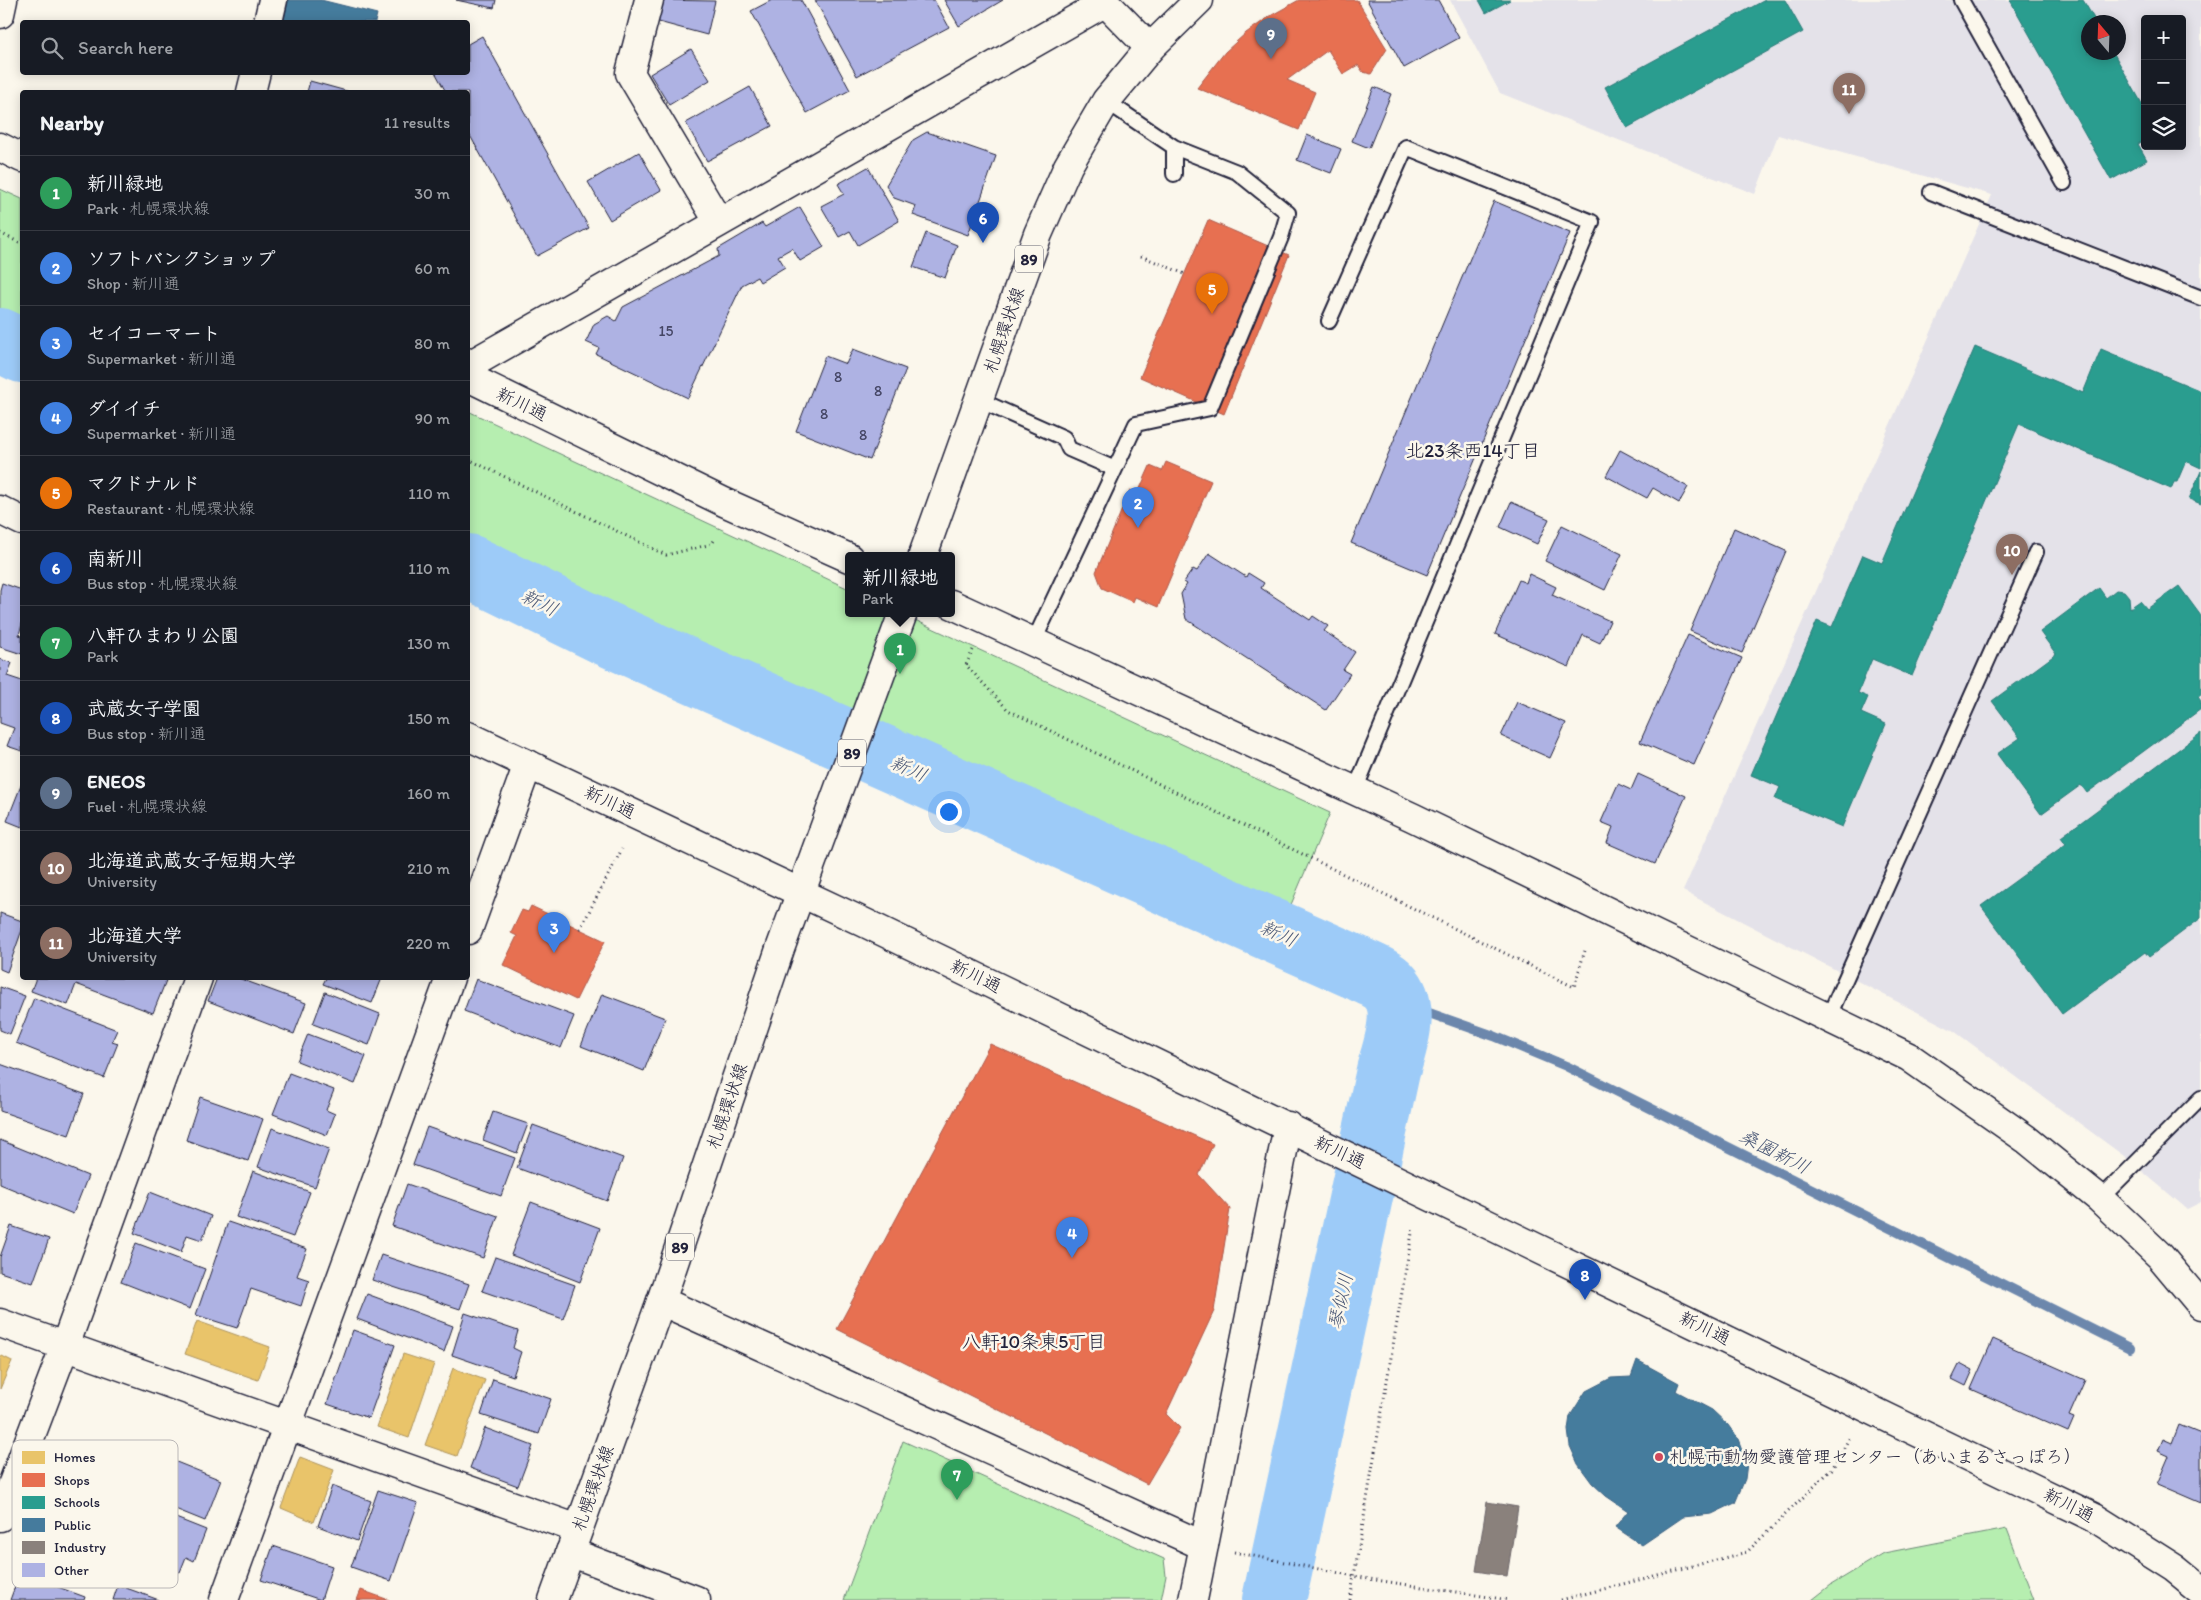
<!DOCTYPE html>
<meta charset="utf-8">
<style>
:root{--surface:#171b24;--page:#242831;--text:#f1f3f6;--muted:#9ea1a6;--line:#363941;--accent:#d93025}
body{margin:0;font-family:Itim,"Klee One",sans-serif;background:var(--page);color:var(--text)}
.controls{position:absolute;right:15px;top:15px;display:grid;overflow:hidden;border-radius:5px;box-shadow:0 2px 12px #0003}
.controls button{width:45px;height:45px;display:grid;place-items:center;padding:0;border:0;border-bottom:1px solid var(--line);background:var(--surface);color:var(--text);font:25px sans-serif}
.compass{position:absolute;left:2081px;top:15px;width:45px;height:45px;border-radius:50%;background:var(--surface);box-shadow:0 2px 12px #0003;rotate:341deg}
.you{position:absolute;left:948px;top:811px;width:18px;height:18px;margin:-12px;border:4px solid #fff;border-radius:50%;background:#1a73e8;box-shadow:0 0 0 8px #1a73e833}
.badge{display:grid;place-items:center;width:32px;height:32px;border-radius:50%;background:var(--accent);color:#fff;font-size:16px;font-weight:700}
.pin{position:absolute;translate:-50% -41px;filter:drop-shadow(0 1px 2px #0008)}
.pin::after{content:'';position:absolute;top:26px;width:18px;height:15px;background:inherit;clip-path:polygon(0 0,100% 0,50% 100%)}
.popup{position:absolute;left:845px;top:552px;width:110px;height:65px;box-sizing:border-box;display:grid;place-content:center;border-radius:5px;background:var(--surface);filter:drop-shadow(0 1px 4px #0005);font-size:16px;white-space:nowrap;color:var(--muted)}
.popup b{font-size:19px;color:var(--text)}
.popup::after{content:'';position:absolute;left:50%;top:100%;margin-left:-10px;border:10px solid transparent;border-top-color:var(--surface)}
.list{margin:0;padding:0;list-style:none}
h2{display:flex;justify-content:space-between;align-items:center;height:65px;margin:0;padding:0 20px;font-size:21px}
h2 small{font-size:16px;font-weight:400;color:var(--muted)}
.list li{display:grid;grid-template-columns:32px 1fr auto;gap:15px;align-items:center;box-sizing:border-box;height:75px;padding:0 20px;border-top:1px solid var(--line)}
.list b{display:block;font-size:19px;white-space:nowrap}
.list p{margin:0;font-size:16px;white-space:nowrap;color:var(--muted)}
.list em{font-size:16px;font-style:normal;color:var(--muted)}
.icon{flex:none;width:28px;height:28px;fill:none;stroke:currentColor;stroke-width:2;stroke-linecap:round;stroke-linejoin:round}
.map{position:relative;flex:none;width:2201px;height:1600px;overflow:hidden}
.search{position:absolute;background:var(--surface);box-shadow:0 2px 12px #0003;left:20px;top:20px;width:450px;height:55px;display:flex;align-items:center;gap:12px;box-sizing:border-box;padding:0 18px;border-radius:5px;color:var(--muted);font-size:19px}
.panel{position:absolute;background:var(--surface);box-shadow:0 2px 12px #0003;left:20px;top:90px;width:450px;height:890px;border-radius:5px}
.map>svg:first-child{display:block}
</style>
<div class="map">
<svg width="2201" height="1600" viewBox="0 0 2201 1600">
<rect width="100%" height="100%" fill="#fbf7ec"/>
<filter id="ink" filterUnits="userSpaceOnUse"><feTurbulence type="fractalNoise" baseFrequency=".02" numOctaves="2"/><feDisplacementMap in="SourceGraphic" scale="10" xChannelSelector="R" yChannelSelector="G"/><feConvolveMatrix kernelMatrix="1 2 1 2 8 2 1 2 1" color-interpolation-filters="sRGB"/></filter>
<g filter="url(#ink)">
<path fill="#e4e2e9" fill-rule="evenodd" d="M 1450,0 L 2201,0 L 2201,1202 L 2187,1209 L 2124,1156 L 1954,1031 L 1683,891 L 1992,195 L 1778,135 L 1755,194 L 1500,93 ZM 2145,19 L 2182,19 L 2182,146 L 2145,146 ZM 2088,22 L 2118,22 L 2118,52 L 2088,52 Z"/>
<path fill="#b6eeb0" stroke="#6c8876" d="M 0,189 L 22,199 L 22,328 L 0,317 Z
M 468,411 L 849,589 L 849,613 L 900,613 L 1330,813 L 1287,914 L 468,536 Z
M 903,1441 L 1164,1559 L 1166,1576 L 1161,1600 L 844,1600 Z
M 2007,1529 L 2034,1600 L 1812,1600 L 1831,1585 L 1884,1553 Z"/>
<path fill="#e9c46a" stroke="#ad935c" d="M 197,1321 L 270,1347 L 258,1380 L 185,1354 Z
M 403,1354 L 434,1364 L 409,1438 L 377,1427 Z
M 0,1355 L 12,1361 L 0,1389 Z
M 453,1368 L 485,1380 L 457,1456 L 425,1445 Z
M 300,1457 L 334,1470 L 314,1522 L 281,1508 Z"/>
<path fill="#e76f51" stroke="#ac584a" d="M 1299,0 L 1357,0 L 1387,49 L 1371,74 L 1363,72 L 1358,65 L 1343,74 L 1328,50 L 1287,80 L 1315,92 L 1299,130 L 1197,88 L 1225,52 L 1246,33 L 1272,15 Z
M 1208,220 L 1289,255 L 1224,414 L 1140,377 Z
M 1166,462 L 1211,481 L 1158,607 L 1135,597 L 1133,602 L 1102,588 L 1096,572 L 1130,490 L 1138,493 L 1150,466 L 1162,471 Z
M 531,906 L 605,941 L 576,1000 L 503,965 L 517,936 L 511,933 L 522,910 L 528,912 Z
M 990,1044 L 1213,1144 L 1199,1175 L 1230,1209 L 1214,1311 L 1166,1414 L 1180,1428 L 1147,1484 L 837,1329 Z
M 361,1590 L 389,1600 L 357,1600 Z"/>
<path fill="#2a9d8f" stroke="#287876" d="M 1479,0 L 1510,0 L 1486,13 Z
M 1765,0 L 1785,0 L 1803,32 L 1627,128 L 1605,87 Z
M 2010,0 L 2083,0 L 2096,22 L 2088,22 L 2088,52 L 2113,52 L 2145,109 L 2145,140 L 2138,144 L 2147,160 L 2111,180 Z
M 1975,347 L 2083,393 L 2101,349 L 2201,391 L 2201,468 L 2186,461 L 2177,482 L 2174,482 L 2171,489 L 2019,424 L 1912,676 L 1872,659 L 1858,693 L 1868,697 L 1861,713 L 1886,724 L 1842,827 L 1775,799 L 1780,787 L 1751,775 L 1817,621 L 1832,627 L 1863,555 L 1882,563 Z
M 2201,471 L 2201,504 L 2189,499 Z
M 2179,586 L 2201,616 L 2201,695 L 2198,697 L 2201,701 L 2201,709 L 2087,793 L 2081,785 L 2041,814 L 1997,754 L 2020,738 L 1992,701 L 2056,654 L 2040,632 L 2099,588 L 2106,598 L 2116,590 L 2124,591 L 2129,597 L 2130,608 L 2140,601 L 2147,609 Z
M 2201,733 L 2201,918 L 2149,957 L 2145,952 L 2062,1014 L 1981,906 L 2066,844 L 2061,837 Z"/>
<path fill="#457b9d" stroke="#3a6080" d="M 288,0 L 321,0 L 377,14 L 375,22 L 282,22 Z
M 1637,1360 L 1679,1383 L 1676,1391 L 1712,1410 L 1728,1425 L 1738,1439 L 1747,1463 L 1745,1479 L 1735,1503 L 1712,1514 L 1683,1517 L 1642,1545 L 1615,1527 L 1628,1511 L 1606,1496 L 1592,1483 L 1578,1464 L 1570,1446 L 1568,1430 L 1570,1416 L 1586,1391 L 1611,1378 L 1631,1377 Z"/>
<path fill="#8a817c" stroke="#6b6468" d="M 1487,1502 L 1518,1507 L 1507,1576 L 1476,1571 Z"/>
<g fill="none" stroke-linecap="round" stroke-linejoin="round">
<path stroke="#6c87ac" stroke-width="10" d="M 1398,1002 L 1494,1036 L 1566,1066 L 2130,1348"/>
<path stroke="#9dcbf8" stroke-width="64" d="M 0,340 L 22,351
M 468,566 L 605,633 L 1355,967 C 1365,972 1382,978 1389,986 C 1410,1008 1395,1046 1388,1071 L 1274,1600"/>
</g>
<path fill="#aeb2e3" stroke="#22223b" d="M 456,0 L 496,0 L 494,8 Z
M 661,0 L 715,1 L 707,35 L 655,21 Z
M 772,0 L 801,0 L 850,90 L 807,113 L 751,11 Z
M 815,0 L 934,0 L 949,27 L 857,76 Z
M 944,0 L 1003,0 L 959,26 Z
M 1367,0 L 1438,0 L 1459,38 L 1404,68 Z
M 482,36 L 589,228 L 537,256 L 468,132 L 468,92 L 446,92 L 435,72 L 468,72 L 468,44 Z
M 691,49 L 710,80 L 669,105 L 650,74 Z
M 310,81 L 350,92 L 307,92 Z
M 750,87 L 772,126 L 707,161 L 686,123 Z
M 1374,87 L 1391,94 L 1369,148 L 1352,141 Z
M 927,132 L 996,156 L 968,235 L 913,215 L 916,206 L 894,198 L 886,185 L 913,140 Z
M 1307,135 L 1341,149 L 1331,173 L 1297,160 Z
M 639,152 L 661,190 L 610,220 L 588,182 Z
M 868,167 L 899,221 L 858,245 L 850,231 L 839,237 L 821,206 L 844,194 L 838,184 Z
M 1494,201 L 1570,233 L 1427,575 L 1351,543 Z
M 800,207 L 824,247 L 800,261 L 792,248 L 778,256 L 785,267 L 760,282 L 757,277 L 742,285 L 688,398 L 596,354 L 599,348 L 586,342 L 594,324 L 608,316 L 616,321 L 623,307 L 719,256 L 718,249 L 762,223 L 765,227 Z
M 926,233 L 957,245 L 945,278 L 913,267 Z
M 853,349 L 906,369 L 870,460 L 796,431 L 825,356 L 846,364 Z
M 1620,450 L 1688,487 L 1679,503 L 1653,488 L 1647,498 L 1606,476 Z
M 1511,502 L 1549,519 L 1537,544 L 1500,527 Z
M 1562,525 L 1622,554 L 1605,590 L 1545,561 Z
M 1734,528 L 1786,551 L 1742,653 L 1690,631 Z
M 1209,553 L 1246,577 L 1248,573 L 1264,583 L 1261,588 L 1310,620 L 1313,616 L 1328,626 L 1324,631 L 1355,652 L 1343,670 L 1350,674 L 1326,710 L 1186,619 L 1181,594 L 1187,584 L 1184,582 L 1193,569 L 1197,571 Z
M 1529,574 L 1556,587 L 1552,595 L 1610,621 L 1600,643 L 1583,635 L 1569,667 L 1495,634 L 1519,580 L 1526,583 Z
M 2,583 L 22,590 L 22,624 L 19,635 L 22,636 L 22,654 L 0,647 L 0,590 Z
M 1688,635 L 1742,658 L 1694,765 L 1640,742 Z
M 0,659 L 12,663 L 7,676 L 22,681 L 22,751 L 7,746 L 14,728 L 0,723 Z
M 1517,702 L 1566,723 L 1550,758 L 1501,736 Z
M 1638,774 L 1686,796 L 1655,864 L 1607,843 L 1613,827 L 1601,822 L 1618,784 L 1631,790 Z
M 22,783 L 22,827 L 7,821 Z
M 0,913 L 22,921 L 22,930 L 7,972 L 0,969 Z
M 36,978 L 167,978 L 153,1013 L 76,984 L 68,1005 L 31,991 Z
M 217,978 L 238,978 L 306,1003 L 294,1034 L 208,1001 Z
M 326,978 L 382,978 L 372,1003 L 323,984 Z
M 476,979 L 574,1016 L 561,1048 L 464,1011 Z
M 0,987 L 25,996 L 10,1034 L 0,1030 Z
M 325,992 L 380,1014 L 369,1045 L 313,1024 Z
M 602,994 L 665,1018 L 644,1071 L 581,1046 Z
M 34,998 L 117,1030 L 112,1041 L 118,1043 L 104,1078 L 16,1043 Z
M 308,1034 L 366,1056 L 355,1084 L 297,1061 Z
M 0,1064 L 84,1094 L 69,1135 L 0,1111 Z
M 289,1073 L 334,1090 L 326,1110 L 335,1114 L 327,1135 L 273,1114 Z
M 200,1097 L 263,1119 L 248,1161 L 186,1140 Z
M 493,1112 L 528,1124 L 517,1153 L 483,1140 Z
M 533,1125 L 623,1158 L 607,1201 L 517,1168 Z
M 427,1127 L 515,1158 L 501,1196 L 413,1165 Z
M 272,1128 L 329,1149 L 315,1187 L 258,1167 Z
M 0,1140 L 88,1176 L 73,1214 L 0,1184 Z
M 253,1171 L 310,1192 L 293,1237 L 236,1217 Z
M 407,1184 L 498,1216 L 483,1258 L 392,1226 Z
M 150,1192 L 211,1216 L 202,1240 L 187,1235 L 181,1252 L 134,1233 Z
M 531,1202 L 600,1228 L 580,1282 L 511,1255 Z
M 228,1222 L 307,1249 L 297,1276 L 309,1280 L 301,1306 L 251,1289 L 237,1328 L 196,1315 Z
M 11,1226 L 49,1239 L 33,1283 L 0,1272 L 0,1257 Z
M 136,1243 L 205,1269 L 190,1309 L 121,1282 Z
M 381,1255 L 469,1284 L 460,1309 L 372,1280 Z
M 495,1257 L 575,1285 L 563,1319 L 482,1291 Z
M 367,1294 L 453,1326 L 444,1352 L 357,1319 Z
M 465,1313 L 518,1331 L 513,1348 L 521,1352 L 513,1376 L 452,1355 Z
M 353,1330 L 395,1345 L 369,1418 L 327,1404 Z
M 1993,1339 L 2085,1380 L 2069,1416 L 2074,1418 L 2068,1432 L 1971,1389 Z
M 1960,1363 L 1973,1370 L 1966,1386 L 1952,1379 Z
M 493,1379 L 551,1399 L 539,1434 L 481,1415 Z
M 2179,1425 L 2201,1434 L 2201,1503 L 2157,1484 L 2169,1456 L 2158,1451 L 2163,1439 L 2172,1443 Z
M 485,1428 L 533,1446 L 518,1486 L 470,1468 Z
M 159,1455 L 221,1480 L 205,1521 L 143,1496 Z
M 332,1486 L 371,1501 L 357,1541 L 318,1526 Z
M 378,1490 L 418,1503 L 391,1581 L 351,1567 Z
M 128,1499 L 206,1530 L 194,1561 L 186,1557 L 180,1572 L 129,1552 L 139,1527 L 120,1520 Z
M 273,1546 L 332,1566 L 321,1600 L 261,1580 Z
M 20,1573 L 85,1597 L 84,1600 L 10,1600 Z
M 118,1585 L 159,1600 L 113,1600 Z"/>
<g fill="none" stroke-linecap="round" stroke-linejoin="round">
<defs>
<path id="lane" d="M 1961,0 L 2064,183
M 1106,101 L 1174,147 L 1174,174
M 1931,192 L 2201,298
M 1329,321 L 1406,147 L 1592,222 L 1355,790
M 979,400 L 1064,438 L 1069,449 L 1115,469 L 1033,643
M 1115,469 L 1136,424 L 1210,408 L 1281,237 L 1288,213 L 1237,172 L 1174,147
M 1828,1018 L 2036,552
M 2100,1199 L 2201,1098"/>
<path id="street" d="M 649,0 L 630,73 L 718,221
M 1103,0 L 1150,48
M 0,14 L 3,0
M 268,22 L 273,0
M 251,92 L 256,72
M 468,366 L 1104,3
M 468,930 L 528,764
M 661,1301 L 1204,1546
M 0,1323 L 578,1529
M 0,1517 L 65,1346 L 198,978
M 570,1552 L 696,1600
M 224,1600 L 450,978
M 1193,1600 L 1288,1126"/>
<path id="secondary" d="M 0,147 L 22,158
M 468,377 L 724,502 L 849,558
M 0,510 L 22,521
M 951,604 L 1412,817 L 1909,1057 L 2026,1139 L 2100,1199 L 2160,1256 L 2201,1305
M 468,736 L 863,922 L 2095,1518 L 2174,1568 L 2201,1590"/>
<path id="primary" d="M 923,555 L 1038,234 L 1068,166 L 1106,101 L 1150,48 L 1199,0
M 553,1600 L 661,1301 L 780,949 L 903,613"/>
</defs>
<use href="#lane" stroke="#22223b" stroke-width="18"/>
<use href="#street" stroke="#22223b" stroke-width="31"/>
<use href="#secondary" stroke="#22223b" stroke-width="31"/>
<use href="#primary" stroke="#22223b" stroke-width="31"/>
<path stroke="#22223b" stroke-width="3" stroke-dasharray="1 4" stroke-linecap="butt" d="M 0,233 L 22,244
M 1141,256 L 1185,274
M 468,459 L 666,555 L 712,544 L 715,539
M 973,650 L 966,665 L 1008,710 L 1574,987 L 1586,947
M 580,929 L 622,849
M 1234,1552 L 1369,1579 L 1509,1600
M 1350,1600 L 1413,1227
M 1561,1600 L 1747,1552 L 1832,1469 L 1850,1437"/>
<use href="#lane" stroke="#fbf7ec" stroke-width="14"/>
<use href="#street" stroke="#fbf7ec" stroke-width="28"/>
<use href="#secondary" stroke="#fbf7ec" stroke-width="28"/>
<use href="#primary" stroke="#fbf7ec" stroke-width="28"/>
</g>
</g>
<circle fill="#d1495b" stroke="#fbf7ec" stroke-width="2" cx="1659" cy="1457" r="5"/>
<g text-anchor="middle" stroke-width="5" stroke-linejoin="round" paint-order="stroke">
<g font-size="15" fill="#454665">
<text x="666" y="336">15</text>
<text x="838" y="382">8</text>
<text x="878" y="396">8</text>
<text x="824" y="419">8</text>
<text x="863" y="440">8</text>
</g>
<g fill="#fbf7ec" stroke="#636270" stroke-width="1">
<rect x="1015" y="245.5" width="28" height="27" rx="4"/>
<rect x="838" y="739.5" width="28" height="27" rx="4"/>
<rect x="666" y="1233.5" width="28" height="27" rx="4"/>
</g>
<g font-size="16" font-weight="bold" fill="#22223b">
<text x="1029" y="265">89</text>
<text x="852" y="759">89</text>
<text x="680" y="1253">89</text>
</g>
<g font-size="18" fill="#22223b" stroke="#fbf7ec">
<text transform="translate(1004 330) rotate(-71)" y="6">札幌環状線</text>
<text transform="translate(522 404) rotate(26)" y="6">新川通</text>
<text transform="translate(610 802) rotate(25)" y="6">新川通</text>
<text transform="translate(976 976) rotate(26)" y="6">新川通</text>
<text transform="translate(727 1106) rotate(-71)" y="6">札幌環状線</text>
<text transform="translate(1340 1152) rotate(25)" y="6">新川通</text>
<text transform="translate(1705 1328) rotate(26)" y="6">新川通</text>
<text transform="translate(593 1488) rotate(-70)" y="6">札幌環状線</text>
<text transform="translate(2069 1505) rotate(27)" y="6">新川通</text>
</g>
<g font-size="18" fill="#22223b" stroke="#fbf7ec" text-anchor="start">
<text x="1669" y="1463">札幌市動物愛護管理センター（あいまるさっぽろ）</text>
</g>
<g font-size="19" fill="#22223b" stroke="#fbf7ec">
<text x="1473" y="457">北23条西14丁目</text>
<text x="1034" y="1348">八軒10条東5丁目</text>
</g>
<g font-size="19" font-style="italic" fill="#475574" stroke="#fbf7ec">
<text transform="translate(540 602) rotate(26)" y="7">新川</text>
<text transform="translate(909 768) rotate(24)" y="7">新川</text>
<text transform="translate(1279 933) rotate(24)" y="7">新川</text>
<text transform="translate(1775 1151) rotate(27)" y="7">桑園新川</text>
<text transform="translate(1340 1301) rotate(-78)" y="7">琴似川</text>
</g>
</g>
<rect x="12" y="1440" width="166" height="148" rx="8" fill="#fbf7ec" stroke="#bab7b7" stroke-width="1"/>
<rect x="22" y="1451" width="23" height="13" fill="#e9c46a"/>
<rect x="22" y="1473" width="23" height="14" fill="#e76f51"/>
<rect x="22" y="1496" width="23" height="13" fill="#2a9d8f"/>
<rect x="22" y="1518" width="23" height="14" fill="#457b9d"/>
<rect x="22" y="1541" width="23" height="13" fill="#8a817c"/>
<rect x="22" y="1563" width="23" height="14" fill="#aeb2e3"/>
<g font-size="14" fill="#22223b">
<text x="54" y="1462">Homes</text>
<text x="54" y="1485">Shops</text>
<text x="54" y="1507">Schools</text>
<text x="54" y="1530">Public</text>
<text x="54" y="1552">Industry</text>
<text x="54" y="1575">Other</text>
</g>
</svg>
<div class="controls">
<button>+</button>
<button>−</button>
<button><svg class="icon" aria-label="layers" viewBox="0 0 24 24"><path d="M12 4l9 5-9 5-9-5zM3 14l9 5 9-5"/></svg></button>
</div>
<svg class="compass" viewBox="-18 -18 36 36"><path d="M0-13l5 13h-10z" fill="#e53935"/><path d="M0 13l5-13h-10z" fill="#9ea1a6"/></svg>
<div class="you"></div>
<div class="pin badge" style="left:900px;top:674px;background:#2e9e5b">1</div>
<div class="popup"><b>新川緑地</b>Park</div>
<div class="pin badge" style="left:1138px;top:528px;background:#3f7fe0">2</div>
<div class="pin badge" style="left:554px;top:953px;background:#3f7fe0">3</div>
<div class="pin badge" style="left:1072px;top:1258px;background:#3f7fe0">4</div>
<div class="pin badge" style="left:1212px;top:314px;background:#e8710a">5</div>
<div class="pin badge" style="left:983px;top:243px;background:#1a4fb4">6</div>
<div class="pin badge" style="left:957px;top:1500px;background:#2e9e5b">7</div>
<div class="pin badge" style="left:1585px;top:1300px;background:#1a4fb4">8</div>
<div class="pin badge" style="left:1271px;top:59px;background:#5c6f8a">9</div>
<div class="pin badge" style="left:2012px;top:575px;background:#8d6e63">10</div>
<div class="pin badge" style="left:1849px;top:114px;background:#8d6e63">11</div>
<div class="search"><svg class="icon" aria-label="search" viewBox="0 0 24 24"><circle cx="10" cy="10" r="6"/><path d="M15 15l6 6"/></svg>Search here</div>
<section class="panel">
<h2>Nearby<small>11 results</small></h2>
<ul class="list">
<li><span class="badge" style="background:#2e9e5b">1</span><div><b>新川緑地</b><p>Park · 札幌環状線</p></div><em>30 m</em></li>
<li><span class="badge" style="background:#3f7fe0">2</span><div><b>ソフトバンクショップ</b><p>Shop · 新川通</p></div><em>60 m</em></li>
<li><span class="badge" style="background:#3f7fe0">3</span><div><b>セイコーマート</b><p>Supermarket · 新川通</p></div><em>80 m</em></li>
<li><span class="badge" style="background:#3f7fe0">4</span><div><b>ダイイチ</b><p>Supermarket · 新川通</p></div><em>90 m</em></li>
<li><span class="badge" style="background:#e8710a">5</span><div><b>マクドナルド</b><p>Restaurant · 札幌環状線</p></div><em>110 m</em></li>
<li><span class="badge" style="background:#1a4fb4">6</span><div><b>南新川</b><p>Bus stop · 札幌環状線</p></div><em>110 m</em></li>
<li><span class="badge" style="background:#2e9e5b">7</span><div><b>八軒ひまわり公園</b><p>Park</p></div><em>130 m</em></li>
<li><span class="badge" style="background:#1a4fb4">8</span><div><b>武蔵女子学園</b><p>Bus stop · 新川通</p></div><em>150 m</em></li>
<li><span class="badge" style="background:#5c6f8a">9</span><div><b>ENEOS</b><p>Fuel · 札幌環状線</p></div><em>160 m</em></li>
<li><span class="badge" style="background:#8d6e63">10</span><div><b>北海道武蔵女子短期大学</b><p>University</p></div><em>210 m</em></li>
<li><span class="badge" style="background:#8d6e63">11</span><div><b>北海道大学</b><p>University</p></div><em>220 m</em></li>
</ul>
</section>
</div>
